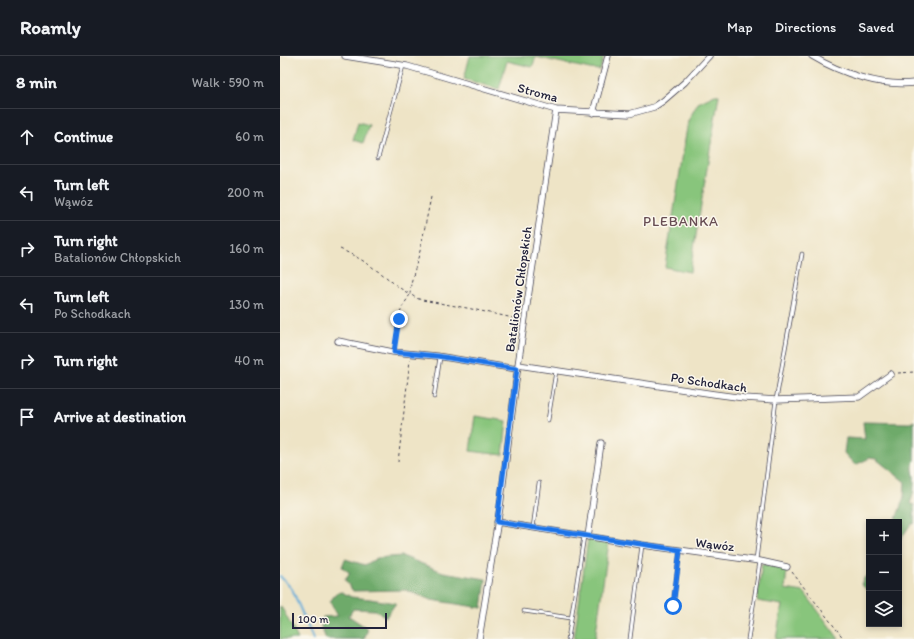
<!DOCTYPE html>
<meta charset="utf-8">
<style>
:root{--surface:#171b24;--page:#20242c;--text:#f1f3f6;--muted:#9ea1a6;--line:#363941}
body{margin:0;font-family:Itim,sans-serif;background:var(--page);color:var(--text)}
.controls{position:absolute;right:12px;bottom:12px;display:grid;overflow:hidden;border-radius:0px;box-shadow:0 2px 6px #0003}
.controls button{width:36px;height:36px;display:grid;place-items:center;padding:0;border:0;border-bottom:1px solid var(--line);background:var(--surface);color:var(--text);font:20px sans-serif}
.scale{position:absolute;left:12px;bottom:10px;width:95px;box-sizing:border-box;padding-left:4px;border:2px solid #22223b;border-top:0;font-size:11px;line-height:14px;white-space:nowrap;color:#22223b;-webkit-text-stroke:3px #fbf7ec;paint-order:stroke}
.stop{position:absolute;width:12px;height:12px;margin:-9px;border:3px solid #1a73e8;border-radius:50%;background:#fff}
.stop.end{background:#1a73e8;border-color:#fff;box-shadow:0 1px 4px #0008}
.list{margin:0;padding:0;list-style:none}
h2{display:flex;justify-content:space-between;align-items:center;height:52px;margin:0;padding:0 16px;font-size:17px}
h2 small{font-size:13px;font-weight:400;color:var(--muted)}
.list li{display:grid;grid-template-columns:26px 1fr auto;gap:12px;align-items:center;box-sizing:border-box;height:56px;padding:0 16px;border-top:1px solid var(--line)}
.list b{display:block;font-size:15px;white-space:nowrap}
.list p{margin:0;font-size:13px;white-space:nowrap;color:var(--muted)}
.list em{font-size:13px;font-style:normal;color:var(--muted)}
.icon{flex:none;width:22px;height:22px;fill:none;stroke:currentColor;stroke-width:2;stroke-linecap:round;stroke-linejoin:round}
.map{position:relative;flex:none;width:634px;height:583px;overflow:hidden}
header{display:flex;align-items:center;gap:24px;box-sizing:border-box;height:56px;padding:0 20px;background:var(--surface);border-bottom:1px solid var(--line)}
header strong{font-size:19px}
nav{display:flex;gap:22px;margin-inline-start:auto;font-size:14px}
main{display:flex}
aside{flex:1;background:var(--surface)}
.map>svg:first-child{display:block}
</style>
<header>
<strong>Roamly</strong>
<nav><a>Map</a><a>Directions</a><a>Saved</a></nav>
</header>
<main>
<aside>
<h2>8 min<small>Walk · 590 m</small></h2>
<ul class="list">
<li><svg class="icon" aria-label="ahead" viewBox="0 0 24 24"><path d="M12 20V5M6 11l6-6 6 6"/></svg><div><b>Continue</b></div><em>60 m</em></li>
<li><svg class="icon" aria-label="left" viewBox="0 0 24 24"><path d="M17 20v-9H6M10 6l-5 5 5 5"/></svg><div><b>Turn left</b><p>Wąwóz</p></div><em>200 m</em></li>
<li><svg class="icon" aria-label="right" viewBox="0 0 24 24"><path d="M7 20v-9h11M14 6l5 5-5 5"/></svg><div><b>Turn right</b><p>Batalionów Chłopskich</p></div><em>160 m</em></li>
<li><svg class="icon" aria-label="left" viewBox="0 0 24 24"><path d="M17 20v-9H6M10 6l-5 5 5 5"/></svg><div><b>Turn left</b><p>Po Schodkach</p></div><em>130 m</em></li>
<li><svg class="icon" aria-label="right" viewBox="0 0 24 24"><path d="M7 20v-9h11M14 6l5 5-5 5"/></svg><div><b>Turn right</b></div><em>40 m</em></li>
<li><svg class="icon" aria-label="arrive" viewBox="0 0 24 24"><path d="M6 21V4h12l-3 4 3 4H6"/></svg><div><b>Arrive at destination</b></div></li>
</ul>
</aside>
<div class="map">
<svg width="634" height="583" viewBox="0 0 634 583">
<rect width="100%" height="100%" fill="#fbf7ec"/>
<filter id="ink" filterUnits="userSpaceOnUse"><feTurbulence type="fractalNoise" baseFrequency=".025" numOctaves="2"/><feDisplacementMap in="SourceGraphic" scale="8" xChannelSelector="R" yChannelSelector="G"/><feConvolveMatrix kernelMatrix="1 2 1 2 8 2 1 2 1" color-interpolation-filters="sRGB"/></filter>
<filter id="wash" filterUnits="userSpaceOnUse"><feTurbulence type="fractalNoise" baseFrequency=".012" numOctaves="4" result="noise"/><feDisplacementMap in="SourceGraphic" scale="16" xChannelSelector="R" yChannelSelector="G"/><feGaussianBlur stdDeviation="0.9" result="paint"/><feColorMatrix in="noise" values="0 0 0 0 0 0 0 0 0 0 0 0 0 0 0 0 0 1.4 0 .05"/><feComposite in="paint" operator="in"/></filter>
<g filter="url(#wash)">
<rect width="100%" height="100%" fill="#eee4c6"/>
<path fill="#88c57b" stroke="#55745b" d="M 190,0 L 324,0 L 320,14 L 310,13 L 256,1 L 252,11 L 227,5 L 219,33 L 184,23 Z
M 435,39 L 439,39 L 410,216 L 385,211 L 408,65 L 418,47 Z
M 78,66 L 89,69 L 83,87 L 73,84 Z
M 195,360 L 227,365 L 223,399 L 190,395 Z
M 308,483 L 329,486 L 315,583 L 294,583 Z
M 482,508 L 507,513 L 505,533 L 524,536 L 559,583 L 496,583 L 502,549 L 477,545 Z
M 0,550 L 3,554 L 18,583 L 0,583 Z"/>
<path fill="#6eaa6b" stroke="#486653" d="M 634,365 L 634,404 C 632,410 633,415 634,421 C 634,430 634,439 630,447 L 634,449 L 634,468 L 631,468 L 619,485 L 619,466 L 615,466 L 624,441 L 625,426 L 596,403 L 590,402 L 575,409 L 564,397 L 566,382 L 585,383 L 583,366 L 630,367 Z
M 122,500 L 163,516 L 206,523 L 202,552 L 151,544 L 126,534 L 73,535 L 65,524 L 70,517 L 62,511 L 65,503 L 85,509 L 97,502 Z
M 589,518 L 589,534 L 586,533 L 581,528 L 585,521 Z
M 62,536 L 71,541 L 90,543 L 116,547 L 106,561 L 95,554 L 73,553 L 69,560 L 88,573 L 84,583 L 46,583 L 41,571 L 43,561 L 58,560 L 50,546 L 56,537 Z"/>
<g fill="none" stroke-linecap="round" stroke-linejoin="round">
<path stroke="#61acd9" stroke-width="2" d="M 0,520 L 12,533 L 33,583"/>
</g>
</g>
<g filter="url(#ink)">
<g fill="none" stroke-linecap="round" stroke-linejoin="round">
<defs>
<path id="service" d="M 98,102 L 123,10
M 154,341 L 160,301
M 268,364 L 276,315
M 253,472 L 259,427
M 476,504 L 496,344 L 522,198
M 393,550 L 400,494
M 244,555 L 291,562
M 288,583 L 304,480
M 350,583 L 362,489
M 468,583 L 480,505"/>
<path id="minor" d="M 65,0 L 127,10 L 276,54 L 349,58 L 374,51 L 383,45 L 405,26 L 429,0
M 532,0 C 560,17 601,31 634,27
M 313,57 L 328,0
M 58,285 L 113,296 L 157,300 L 237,313
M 238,309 L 434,338 L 464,342 L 496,344 L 579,341 L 611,318
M 217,466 L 362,489 L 480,505 L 507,511
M 308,481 L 321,387
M 199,583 L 220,451 L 238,309 L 276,54"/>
</defs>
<use href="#service" stroke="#413f50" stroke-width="4.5"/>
<use href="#minor" stroke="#413f50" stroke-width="7"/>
<path stroke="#413f50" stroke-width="1" stroke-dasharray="3 3" stroke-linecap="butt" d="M 151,141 L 140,195 L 131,227 L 130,238 L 136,242 L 142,244 L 187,252 L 238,263
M 60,193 C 73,199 85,205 96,214 C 108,221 117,232 130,238 C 128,243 124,247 122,252 C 117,264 116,278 114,291
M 618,317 L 634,316
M 118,406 L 130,304
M 512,516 L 564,583"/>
<use href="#service" stroke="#fff" stroke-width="3"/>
<use href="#minor" stroke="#fff" stroke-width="5.5"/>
</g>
</g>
<g fill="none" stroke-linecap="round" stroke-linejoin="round" filter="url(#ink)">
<path stroke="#1a73e8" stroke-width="5" d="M 119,263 L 114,296 L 157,300 L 237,313 L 217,466 L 400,494 L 393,550"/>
</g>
<g text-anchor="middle" stroke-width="3" stroke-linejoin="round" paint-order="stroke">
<g font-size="13" fill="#22223b" stroke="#fbf7ec">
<text transform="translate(258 36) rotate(15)" y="5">Stroma</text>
<text transform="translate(238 233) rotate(-82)" y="5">Batalionów Chłopskich</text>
<text transform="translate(429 326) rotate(8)" y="5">Po Schodkach</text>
<text transform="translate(435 488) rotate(7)" y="5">Wąwóz</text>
</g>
<g font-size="14" letter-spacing="1" fill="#674d53" stroke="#fbf7ec">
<text x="401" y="170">PLEBANKA</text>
</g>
</g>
</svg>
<div class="controls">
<button>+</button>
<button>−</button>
<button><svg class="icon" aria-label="layers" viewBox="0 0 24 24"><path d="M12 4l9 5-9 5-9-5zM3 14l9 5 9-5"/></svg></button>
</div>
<div class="scale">100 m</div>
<div class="stop" style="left:393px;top:550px"></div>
<div class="stop end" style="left:119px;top:263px"></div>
</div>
</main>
